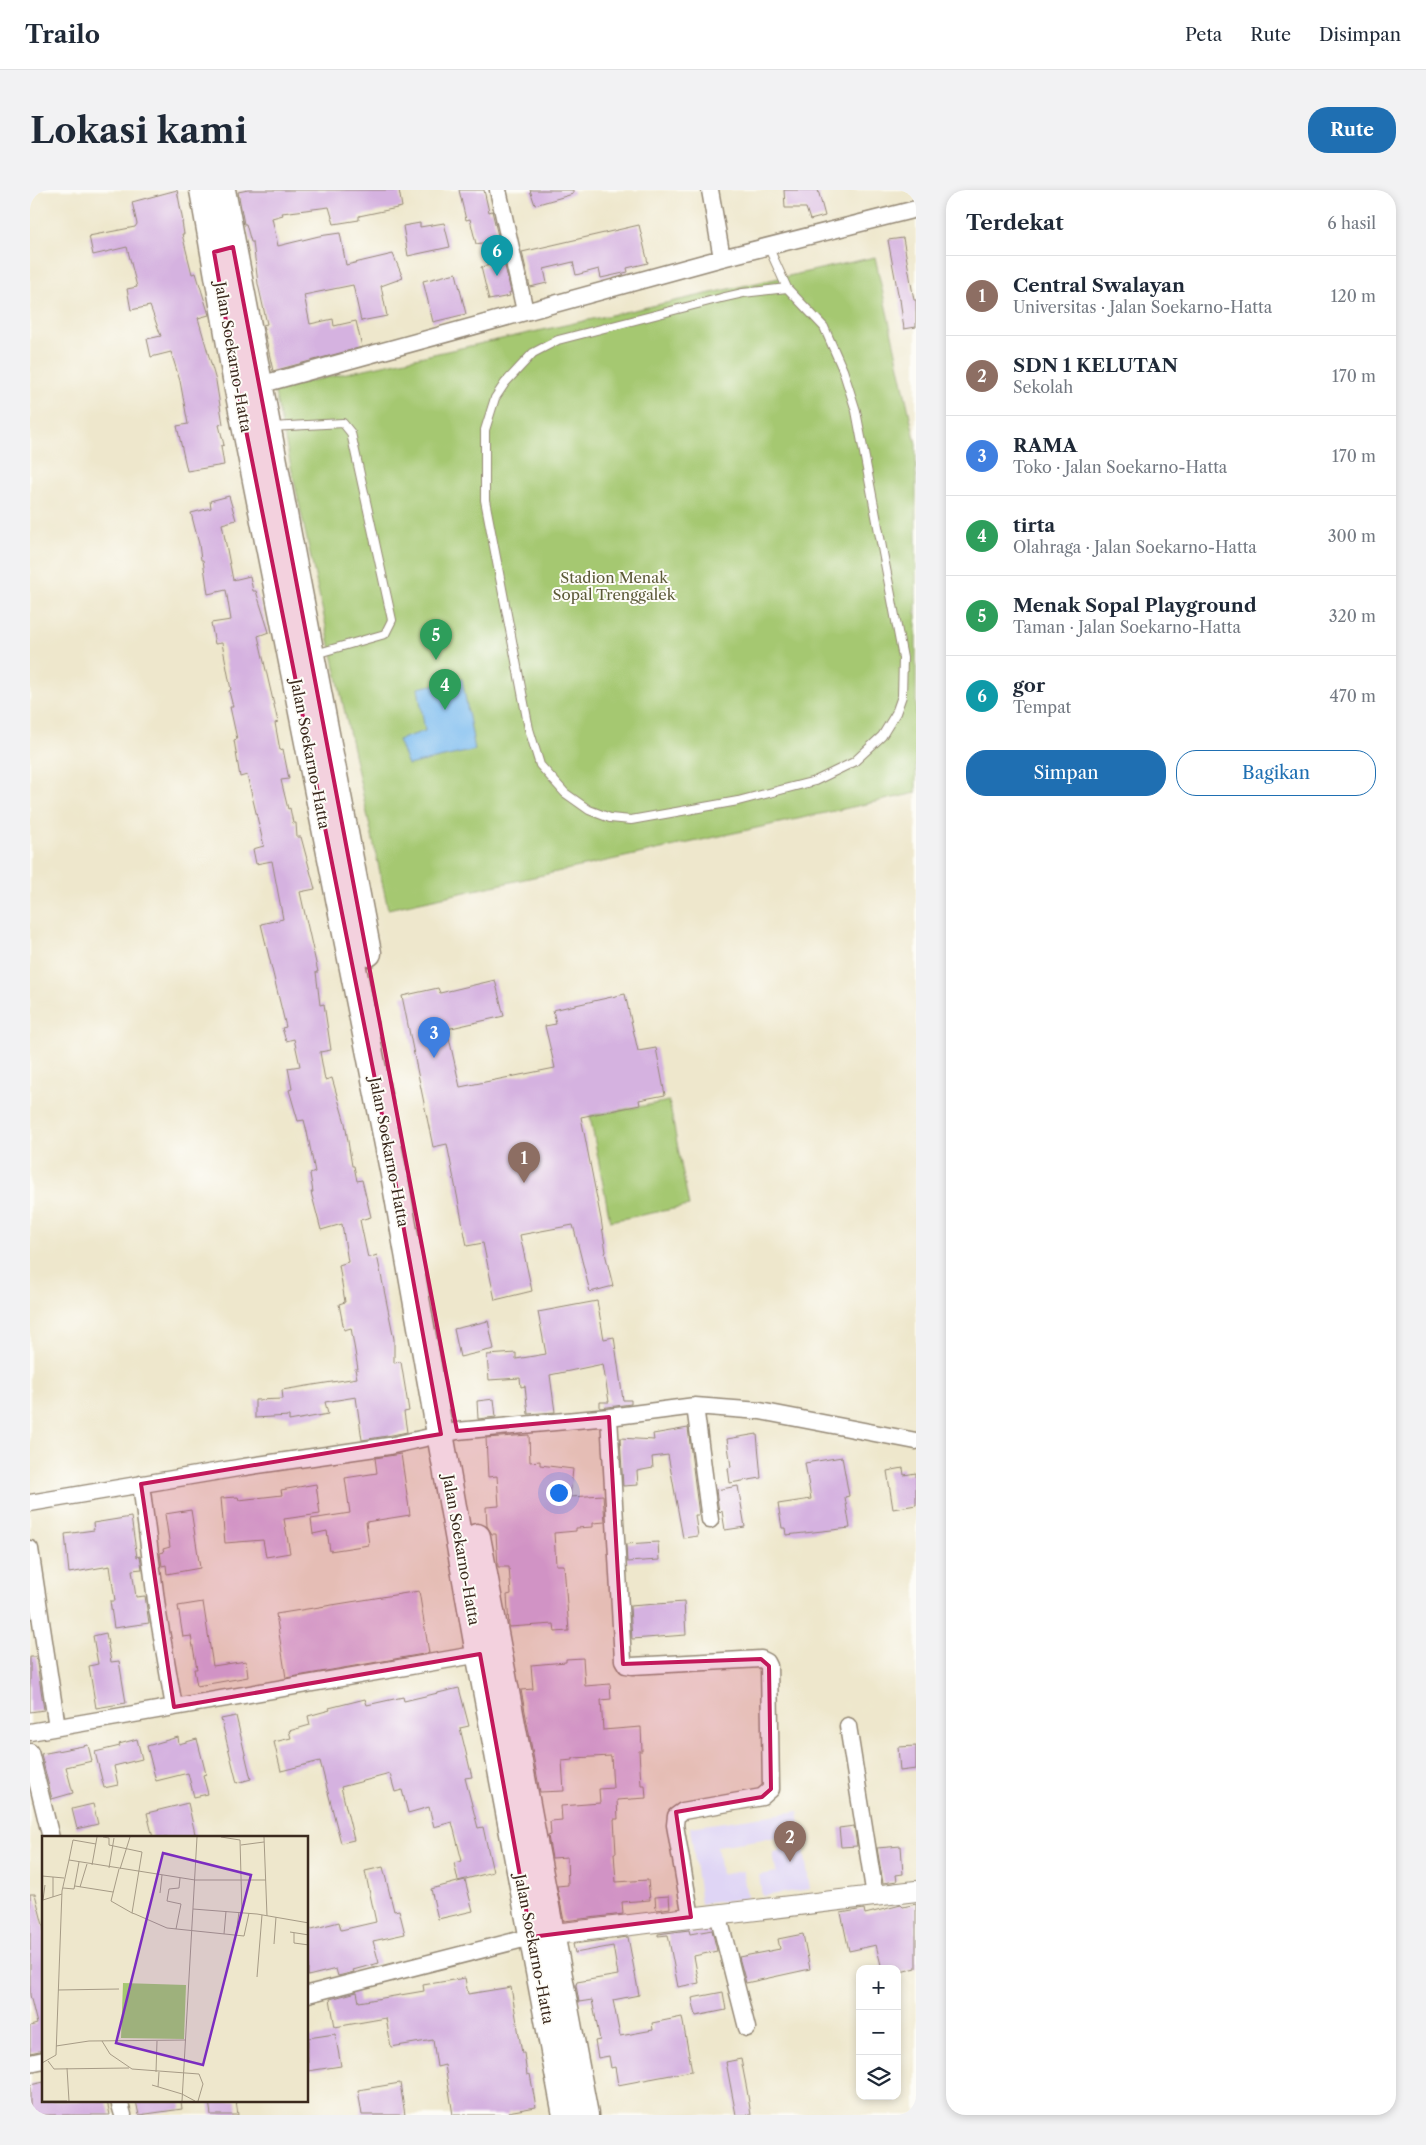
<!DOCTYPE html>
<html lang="id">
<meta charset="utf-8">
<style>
:root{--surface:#fff;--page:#f2f2f3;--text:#1f2937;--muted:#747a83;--line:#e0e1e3;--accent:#1f6fb2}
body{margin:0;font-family:"Libre Caslon Text",serif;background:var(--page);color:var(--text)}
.controls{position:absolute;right:15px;bottom:15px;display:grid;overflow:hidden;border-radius:10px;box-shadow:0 2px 8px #0003}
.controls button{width:45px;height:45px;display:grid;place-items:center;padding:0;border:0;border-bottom:1px solid var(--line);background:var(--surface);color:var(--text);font:25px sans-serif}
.you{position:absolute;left:528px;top:1302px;width:18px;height:18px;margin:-12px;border:4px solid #fff;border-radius:50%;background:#1a73e8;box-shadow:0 0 0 8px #1a73e833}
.badge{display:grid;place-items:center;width:32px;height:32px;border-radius:50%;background:var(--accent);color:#fff;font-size:16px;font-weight:700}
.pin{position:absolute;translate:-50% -41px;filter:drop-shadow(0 1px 2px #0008)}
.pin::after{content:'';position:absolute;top:26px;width:18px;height:15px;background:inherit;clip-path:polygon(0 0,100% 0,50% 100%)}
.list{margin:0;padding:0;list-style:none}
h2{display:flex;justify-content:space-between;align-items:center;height:65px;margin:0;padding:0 20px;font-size:21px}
h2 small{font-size:16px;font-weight:400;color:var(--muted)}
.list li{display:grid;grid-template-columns:32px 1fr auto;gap:15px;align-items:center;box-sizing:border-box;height:80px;padding:0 20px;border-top:1px solid var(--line)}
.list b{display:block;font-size:19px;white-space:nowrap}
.list p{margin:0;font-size:16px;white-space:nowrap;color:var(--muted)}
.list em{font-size:16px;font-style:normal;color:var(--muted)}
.actions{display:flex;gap:10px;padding:15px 20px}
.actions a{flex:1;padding:11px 0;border:1px solid var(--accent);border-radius:20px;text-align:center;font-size:18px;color:var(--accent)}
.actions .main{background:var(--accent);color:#fff}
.icon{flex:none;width:28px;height:28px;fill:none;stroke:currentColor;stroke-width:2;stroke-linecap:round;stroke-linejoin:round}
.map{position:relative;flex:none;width:886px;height:1925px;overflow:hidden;border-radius:20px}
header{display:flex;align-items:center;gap:30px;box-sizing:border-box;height:70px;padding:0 25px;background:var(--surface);border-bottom:1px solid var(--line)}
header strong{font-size:24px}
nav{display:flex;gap:28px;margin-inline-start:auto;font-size:18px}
.intro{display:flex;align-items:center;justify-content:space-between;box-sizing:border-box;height:120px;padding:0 30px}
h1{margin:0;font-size:35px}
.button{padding:12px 22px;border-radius:20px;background:var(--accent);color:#fff;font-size:18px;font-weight:700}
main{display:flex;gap:30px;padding:0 30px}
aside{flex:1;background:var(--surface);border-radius:20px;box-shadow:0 2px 8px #0003}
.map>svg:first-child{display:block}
</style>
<header>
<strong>Trailo</strong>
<nav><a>Peta</a><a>Rute</a><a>Disimpan</a></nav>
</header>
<div class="intro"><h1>Lokasi kami</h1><a class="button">Rute</a></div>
<main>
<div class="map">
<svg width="886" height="1925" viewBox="0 0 886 1925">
<rect width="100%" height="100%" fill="#fdfcf7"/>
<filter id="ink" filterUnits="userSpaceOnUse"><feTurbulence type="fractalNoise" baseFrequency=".02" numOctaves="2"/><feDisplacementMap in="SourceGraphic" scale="10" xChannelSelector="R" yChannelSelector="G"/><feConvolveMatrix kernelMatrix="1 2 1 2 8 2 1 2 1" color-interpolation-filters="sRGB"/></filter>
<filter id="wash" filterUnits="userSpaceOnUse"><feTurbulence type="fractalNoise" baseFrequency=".0096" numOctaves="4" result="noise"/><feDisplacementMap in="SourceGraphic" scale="20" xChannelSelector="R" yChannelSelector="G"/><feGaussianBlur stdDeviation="1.12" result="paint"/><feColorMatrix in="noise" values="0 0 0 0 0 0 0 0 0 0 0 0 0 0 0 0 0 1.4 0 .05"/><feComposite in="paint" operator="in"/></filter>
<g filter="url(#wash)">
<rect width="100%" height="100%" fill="#eee7cc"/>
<path fill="#dfd5f5" d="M 768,1621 L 780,1699 L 732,1706 L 729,1685 L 746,1682 L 743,1662 L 750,1661 L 748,1647 L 687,1656 L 691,1684 L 713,1681 L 717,1708 L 671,1714 L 660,1637 Z"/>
<path fill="#a5c871" stroke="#707948" d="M 845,67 L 886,254 L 886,603 L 358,719 L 244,199 Z
M 639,911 L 659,1016 L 580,1031 L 560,926 Z"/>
<path fill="#7cbcf0" stroke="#5c7387" d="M 432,489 L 445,560 L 378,575 L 368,550 L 395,541 L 388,498 Z"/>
<g id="blocks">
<path fill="#d5b2e0" d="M 147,0 L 153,32 L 152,32 L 154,44 L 152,44 L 162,84 L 166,83 L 179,125 L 168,128 L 186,191 L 193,234 L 189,235 L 194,255 L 191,256 L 194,275 L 157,281 L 147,236 L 158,234 L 150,191 L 141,162 L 121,167 L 117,149 L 131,146 L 120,116 L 101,120 L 97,99 L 107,97 L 97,57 L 63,65 L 59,46 L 105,37 L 107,34 L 102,12 Z
M 218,0 L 369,0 L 372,17 L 329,26 L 329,30 L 304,34 L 299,17 L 252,23 L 253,25 L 242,28 L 248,56 L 289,46 L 310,43 L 316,75 L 363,64 L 373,88 L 351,96 L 357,126 L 331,131 L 323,95 L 274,105 L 280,134 L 303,129 L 304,136 L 326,131 L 332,157 L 243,181 L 233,135 L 237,134 L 228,94 L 223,52 L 221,52 L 216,34 L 214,34 L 208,2 Z
M 429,0 L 454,0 L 459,22 L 462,21 L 469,50 L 446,54 L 440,29 L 436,30 Z
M 500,0 L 543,0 L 543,4 L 505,15 Z
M 754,0 L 788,0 L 795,26 L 780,30 L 776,18 L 755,18 Z
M 390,33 L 390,37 L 414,33 L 420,57 L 378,66 L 373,36 Z
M 609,35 L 618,73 L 597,78 L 598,82 L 571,88 L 569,79 L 546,85 L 543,72 L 514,79 L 517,93 L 500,97 L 492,62 Z
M 873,48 L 884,110 L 886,110 L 886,137 L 874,139 L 870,109 L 869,109 L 858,50 Z
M 474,72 L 481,102 L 479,103 L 480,106 L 459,110 L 451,77 Z
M 426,83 L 436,124 L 403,132 L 393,91 Z
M 199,306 L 206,330 L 192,334 L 203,390 L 220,386 L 223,401 L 226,401 L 239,442 L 228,446 L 248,532 L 245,533 L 250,560 L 253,559 L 259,589 L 251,590 L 258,619 L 260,618 L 263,633 L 266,633 L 267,647 L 271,647 L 285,699 L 270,702 L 288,782 L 286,782 L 290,815 L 294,814 L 301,860 L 290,862 L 295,890 L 302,888 L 315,933 L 322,976 L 324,976 L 327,991 L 332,990 L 341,1027 L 330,1030 L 338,1068 L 347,1065 L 364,1149 L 364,1173 L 371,1172 L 379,1221 L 374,1222 L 377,1242 L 357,1246 L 332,1250 L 326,1207 L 295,1212 L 298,1224 L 259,1231 L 259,1226 L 225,1228 L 225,1210 L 253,1209 L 252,1200 L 327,1188 L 325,1179 L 328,1179 L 321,1138 L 314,1140 L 309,1114 L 315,1112 L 309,1075 L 318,1072 L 312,1034 L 291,1040 L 281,1002 L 283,1002 L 280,984 L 285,982 L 277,942 L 274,930 L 268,931 L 259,900 L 262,899 L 258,878 L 270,876 L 264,849 L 256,851 L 252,838 L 256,837 L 231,734 L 253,729 L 242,671 L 226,674 L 223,659 L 234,656 L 217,585 L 210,587 L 204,550 L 207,549 L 200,517 L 203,517 L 199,501 L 201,500 L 192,453 L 185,454 L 181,433 L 201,430 L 196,400 L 178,404 L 173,370 L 171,370 L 169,354 L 161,323 L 181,318 L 180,311 Z
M 465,790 L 474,826 L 417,839 L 430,897 L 525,878 L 515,836 L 526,834 L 523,820 L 595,804 L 608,861 L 626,858 L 635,905 L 609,910 L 610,915 L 551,927 L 571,1029 L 576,1062 L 575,1063 L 583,1096 L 560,1102 L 543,1035 L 490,1045 L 502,1101 L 465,1110 L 453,1053 L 437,1056 L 417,954 L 403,957 L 372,806 L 408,798 L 410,803 Z
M 567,1111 L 574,1149 L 584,1147 L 593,1210 L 601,1210 L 601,1214 L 570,1218 L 570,1212 L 579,1212 L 573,1174 L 520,1185 L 525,1222 L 498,1224 L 495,1196 L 491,1197 L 490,1188 L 459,1190 L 457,1165 L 486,1163 L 486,1169 L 516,1164 L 508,1122 Z
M 458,1131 L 464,1159 L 430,1167 L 424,1139 Z
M 464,1209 L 466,1227 L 448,1229 L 447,1211 Z
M 658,1238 L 669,1325 L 665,1325 L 668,1346 L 653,1348 L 638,1265 L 622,1267 L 623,1278 L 607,1281 L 608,1295 L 593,1296 L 590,1248 L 624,1250 L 623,1244 Z
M 727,1244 L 731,1288 L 700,1293 L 698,1278 L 701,1277 L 697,1249 Z
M 499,1245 L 500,1272 L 510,1271 L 510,1275 L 543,1279 L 540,1307 L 573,1305 L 575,1332 L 563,1333 L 563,1337 L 546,1338 L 546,1341 L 524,1343 L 526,1375 L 534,1375 L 539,1441 L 525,1442 L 524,1434 L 479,1437 L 477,1405 L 481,1404 L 479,1377 L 468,1377 L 466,1344 L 462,1344 L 457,1336 L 456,1317 L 469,1316 L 467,1286 L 458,1287 L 456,1248 Z
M 371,1264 L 380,1325 L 336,1332 L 339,1355 L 300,1361 L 297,1341 L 283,1344 L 281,1329 L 320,1323 L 315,1288 L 347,1283 L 345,1268 Z
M 812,1267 L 819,1306 L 815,1307 L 820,1338 L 756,1345 L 755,1338 L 752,1338 L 748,1314 L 781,1309 L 775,1273 Z
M 873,1278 L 874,1285 L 886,1283 L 886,1315 L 863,1319 L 857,1281 Z
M 286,1294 L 290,1324 L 254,1329 L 260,1363 L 236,1367 L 233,1350 L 195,1353 L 191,1308 L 208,1307 L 209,1310 L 252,1305 L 251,1300 Z
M 708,1296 L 715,1337 L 695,1340 L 692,1321 L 689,1322 L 686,1300 Z
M 161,1320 L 170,1378 L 137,1384 L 136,1375 L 132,1376 L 130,1363 L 134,1362 L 133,1359 L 140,1357 L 135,1324 Z
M 101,1327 L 107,1367 L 110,1366 L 112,1379 L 102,1380 L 106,1407 L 115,1406 L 119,1433 L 84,1438 L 80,1411 L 85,1411 L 80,1376 L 39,1383 L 35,1344 L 64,1340 L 63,1333 Z
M 628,1352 L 629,1370 L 597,1372 L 596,1354 Z
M 389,1401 L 399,1463 L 256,1488 L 246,1424 Z
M 173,1412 L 183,1476 L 216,1471 L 218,1487 L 167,1496 L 164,1479 L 167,1479 L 161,1446 L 153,1447 L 148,1416 Z
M 654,1412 L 656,1445 L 602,1449 L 600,1416 Z
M 76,1443 L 81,1472 L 89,1471 L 96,1513 L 66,1518 L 59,1476 L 68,1474 L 63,1446 Z
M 0,1467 L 6,1467 L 14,1520 L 0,1522 Z
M 553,1468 L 555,1496 L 580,1494 L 581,1509 L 571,1510 L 573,1540 L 611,1537 L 612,1561 L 609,1561 L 611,1595 L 615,1595 L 616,1608 L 587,1610 L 588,1629 L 584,1629 L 586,1663 L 584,1663 L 586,1692 L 618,1690 L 620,1710 L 592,1712 L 593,1724 L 534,1731 L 527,1696 L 538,1695 L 537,1667 L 522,1668 L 518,1646 L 521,1645 L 520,1631 L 532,1630 L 531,1616 L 570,1613 L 569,1599 L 583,1598 L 581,1566 L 543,1568 L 543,1570 L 532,1571 L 534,1601 L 510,1602 L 491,1500 L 503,1499 L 501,1475 L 536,1472 L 536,1469 Z
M 429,1498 L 439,1536 L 430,1538 L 442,1587 L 435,1588 L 448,1638 L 453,1637 L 463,1682 L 428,1691 L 424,1673 L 432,1671 L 422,1632 L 404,1637 L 399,1617 L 378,1623 L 372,1600 L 365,1602 L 360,1584 L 311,1597 L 324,1650 L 311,1653 L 290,1571 L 251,1581 L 244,1552 L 261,1548 L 259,1541 L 280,1535 L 278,1526 L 300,1520 L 299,1518 L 335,1509 L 337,1515 L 373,1507 L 374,1511 Z
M 206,1526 L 221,1589 L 207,1593 L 191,1529 Z
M 148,1547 L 149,1554 L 167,1549 L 176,1584 L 173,1585 L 178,1604 L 164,1607 L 158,1583 L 126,1591 L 117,1556 Z
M 107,1549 L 112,1569 L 84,1576 L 88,1595 L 74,1598 L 65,1562 L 90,1556 L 89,1554 Z
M 58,1555 L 62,1571 L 36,1577 L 43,1603 L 22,1609 L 11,1564 Z
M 886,1556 L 886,1579 L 870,1581 L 868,1557 Z
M 158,1613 L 166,1648 L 123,1648 L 117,1623 Z
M 63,1614 L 68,1634 L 47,1639 L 42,1619 Z
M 824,1636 L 827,1656 L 811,1657 L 809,1638 Z
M 871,1656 L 873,1684 L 866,1685 L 867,1691 L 853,1693 L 847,1658 Z
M 353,1677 L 364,1721 L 369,1720 L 375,1744 L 343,1751 L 349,1773 L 323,1780 L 324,1782 L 308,1786 L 306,1779 L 278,1786 L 278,1740 L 309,1732 L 311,1740 L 346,1732 L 335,1681 Z
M 435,1690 L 443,1721 L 408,1729 L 401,1699 Z
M 0,1704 L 5,1704 L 14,1739 L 14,1860 L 0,1863 L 0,1836 L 7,1834 L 0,1805 Z
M 639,1706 L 640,1718 L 626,1720 L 625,1707 Z
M 886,1714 L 886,1778 L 867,1783 L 867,1779 L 852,1779 L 846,1755 L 819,1761 L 811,1723 L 834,1719 L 835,1724 L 871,1715 L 873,1717 Z
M 659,1740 L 660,1744 L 682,1740 L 687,1761 L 664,1766 L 669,1793 L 648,1797 L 638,1745 L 628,1746 L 628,1744 Z
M 773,1744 L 780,1779 L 716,1793 L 709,1767 L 750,1759 L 748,1749 Z
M 598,1747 L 609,1805 L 583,1810 L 590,1846 L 623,1840 L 622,1833 L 652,1827 L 662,1881 L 588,1895 L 585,1877 L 581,1878 L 579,1866 L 568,1868 L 565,1851 L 570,1850 L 562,1810 L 549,1812 L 546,1795 L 547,1792 L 588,1785 L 583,1756 L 545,1763 L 543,1754 Z
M 435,1788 L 438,1804 L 481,1797 L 492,1863 L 494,1863 L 497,1885 L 500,1884 L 506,1917 L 478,1922 L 478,1925 L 423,1925 L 415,1875 L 407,1877 L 403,1850 L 361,1857 L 356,1828 L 305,1837 L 300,1809 L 327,1802 L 329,1812 L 394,1801 L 393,1795 Z
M 693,1802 L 696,1820 L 666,1826 L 662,1808 Z
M 305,1844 L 311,1876 L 278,1881 L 278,1848 Z
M 711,1869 L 717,1900 L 721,1925 L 706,1925 L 696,1872 Z
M 14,1892 L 14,1911 L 77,1911 L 80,1925 L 0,1925 L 0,1895 Z
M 370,1893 L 375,1925 L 332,1925 L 328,1900 Z
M 106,1911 L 151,1911 L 152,1919 L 109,1925 Z
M 179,1911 L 206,1911 L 208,1925 L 181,1925 Z"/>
</g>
</g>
<g filter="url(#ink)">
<use href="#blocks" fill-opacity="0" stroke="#948875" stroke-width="1"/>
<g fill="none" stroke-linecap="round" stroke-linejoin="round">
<defs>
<path id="service" d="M 738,56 L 757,98
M 757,98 L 794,137 L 813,180 L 826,221 L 873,468 L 872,506 L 866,523 L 852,546 L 824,572 L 785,591 L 708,611 L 601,630 L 580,628 L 559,620 L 535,603 L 510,575 L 499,539 L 455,310 L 455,240 L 465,208 L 475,193 L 503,163 L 528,150 L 691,108 L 713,103 Z
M 241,237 L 313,233 L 321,243 L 362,430 L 355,444 L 285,464"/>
<path id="minor" d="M 468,0 L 495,121
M 680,0 L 692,68
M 222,197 L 692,68 L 886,19
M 665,1216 L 680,1330
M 579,1227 L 593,1470 L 596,1475 L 602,1476 L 731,1469 L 737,1472 L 739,1476 L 741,1599 L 732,1607 L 653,1621 L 646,1626 L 645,1635 L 661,1727
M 111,1294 L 127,1418 L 144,1517
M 0,1313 L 214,1277 L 359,1256 L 427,1241 L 579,1227 L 665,1216 L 730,1221 L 886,1251
M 0,1359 L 27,1537
M 818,1536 L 845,1706
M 0,1542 L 456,1463
M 0,1562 L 21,1648
M 688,1724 L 717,1838
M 278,1804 L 501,1747
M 0,1873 L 14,1870
M 89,1911 L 93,1925"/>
<path id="tertiary" d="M 508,1746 L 886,1701"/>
<path id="trunk" d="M 173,0 L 208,200 L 365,990 L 447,1452 L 536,1925
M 192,0 L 338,763
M 447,1347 L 555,1925"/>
</defs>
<use href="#service" stroke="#948875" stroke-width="10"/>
<use href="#minor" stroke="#948875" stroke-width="19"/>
<use href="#tertiary" stroke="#948875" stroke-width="22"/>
<use href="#trunk" stroke="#948875" stroke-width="29"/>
<use href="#service" stroke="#fff" stroke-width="8"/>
<use href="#minor" stroke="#fff" stroke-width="16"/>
<use href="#tertiary" stroke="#fff" stroke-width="20"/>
<use href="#trunk" stroke="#fff" stroke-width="26"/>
</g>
</g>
<path fill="#c2185b" fill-opacity="0.2" stroke="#c2185b" stroke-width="4" stroke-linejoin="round" d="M 203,57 L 427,1241 L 579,1227 L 593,1474 L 731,1469 L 739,1476 L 741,1599 L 732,1607 L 646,1622 L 661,1727 L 501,1747 L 450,1464 L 144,1517 L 111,1294 L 411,1244 L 365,990 L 208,200 L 184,62 Z"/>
<g text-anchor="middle" stroke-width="4" stroke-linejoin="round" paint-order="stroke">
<g font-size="15" fill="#3b2a1e" stroke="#fdfcf7">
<text transform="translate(203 167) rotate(80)" y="5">Jalan Soekarno-Hatta</text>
<text transform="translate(280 564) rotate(79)" y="5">Jalan Soekarno-Hatta</text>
<text transform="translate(359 962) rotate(79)" y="5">Jalan Soekarno-Hatta</text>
<text transform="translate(431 1360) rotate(80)" y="5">Jalan Soekarno-Hatta</text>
<text transform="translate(504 1759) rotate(79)" y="5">Jalan Soekarno-Hatta</text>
</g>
<g font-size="15" fill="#5b5937" stroke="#fdfcf7">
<text x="584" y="393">Stadion Menak<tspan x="584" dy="17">Sopal Trenggalek</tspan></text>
</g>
</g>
<g transform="translate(12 1646)">
<rect width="266" height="266" fill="#eee7cc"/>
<path d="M 81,147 L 144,149 L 142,203 L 79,202 Z" fill="#a5c871"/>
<path fill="none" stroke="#a69b86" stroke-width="1" d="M 61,1 L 67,2 L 67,9 L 100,16 L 90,77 L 93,78 L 125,92 L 202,100 L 207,77M 179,1 L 198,4 L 200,77M 222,1 L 225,80M 199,9 L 222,6M 27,24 L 31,4 L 54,8M 50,29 L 55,1M 67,32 L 72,2M 77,33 L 69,65 L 90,77M 78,33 L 88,1M 0,40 L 22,42M 3,49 L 1,64 L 20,58M 33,50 L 71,56M 38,51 L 45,28M 21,52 L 32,53 L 37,26M 118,57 L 120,39M 11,61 L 11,41M 151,73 L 215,78 L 267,87M 134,93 L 139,68 L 125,65 L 127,53 L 137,52 L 138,42M 248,96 L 267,99M 252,97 L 252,107 L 267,109M 182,98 L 184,75M 194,99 L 197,76M 232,108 L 234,81M 215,141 L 220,79M 16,154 L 77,153M 60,205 L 68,218 L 90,233 L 157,238 L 161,248 L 156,265M 14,210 L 47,205 L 144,204M 6,225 L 12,233 L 87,232M 0,227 L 14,219 L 20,55 L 27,24 L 153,44 L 224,44M 25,232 L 27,265M 114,236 L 115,205M 110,249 L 140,258 L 153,265M 116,251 L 117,236M 0,265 L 25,265M 140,265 L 155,1"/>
<path fill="#7b2cbf" fill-opacity="0.15" stroke="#7b2cbf" stroke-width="2.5" d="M 121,17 L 209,39 L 161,229 L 74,207 Z"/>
<rect width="266" height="266" fill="none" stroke="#3b2a1e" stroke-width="2.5"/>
</g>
</svg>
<div class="controls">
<button>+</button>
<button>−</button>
<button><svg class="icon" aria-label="layers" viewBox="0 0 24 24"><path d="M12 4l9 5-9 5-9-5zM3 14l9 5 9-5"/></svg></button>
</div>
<div class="you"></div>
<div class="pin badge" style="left:494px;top:993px;background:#8d6e63">1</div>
<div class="pin badge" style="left:760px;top:1672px;background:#8d6e63">2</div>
<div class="pin badge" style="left:404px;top:868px;background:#3f7fe0">3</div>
<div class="pin badge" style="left:415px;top:520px;background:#2e9e5b">4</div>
<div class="pin badge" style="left:406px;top:470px;background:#2e9e5b">5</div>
<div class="pin badge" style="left:467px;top:86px;background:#0f9aa8">6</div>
</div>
<aside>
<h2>Terdekat<small>6 hasil</small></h2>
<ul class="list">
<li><span class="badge" style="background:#8d6e63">1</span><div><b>Central Swalayan</b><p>Universitas · Jalan Soekarno-Hatta</p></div><em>120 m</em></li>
<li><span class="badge" style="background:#8d6e63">2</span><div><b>SDN 1 KELUTAN</b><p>Sekolah</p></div><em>170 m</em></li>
<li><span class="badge" style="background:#3f7fe0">3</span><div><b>RAMA</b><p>Toko · Jalan Soekarno-Hatta</p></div><em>170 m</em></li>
<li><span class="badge" style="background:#2e9e5b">4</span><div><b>tirta</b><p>Olahraga · Jalan Soekarno-Hatta</p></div><em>300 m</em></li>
<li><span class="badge" style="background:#2e9e5b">5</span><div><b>Menak Sopal Playground</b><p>Taman · Jalan Soekarno-Hatta</p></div><em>320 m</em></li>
<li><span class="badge" style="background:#0f9aa8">6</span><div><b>gor</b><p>Tempat</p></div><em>470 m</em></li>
</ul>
<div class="actions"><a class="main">Simpan</a><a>Bagikan</a></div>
</aside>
</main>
